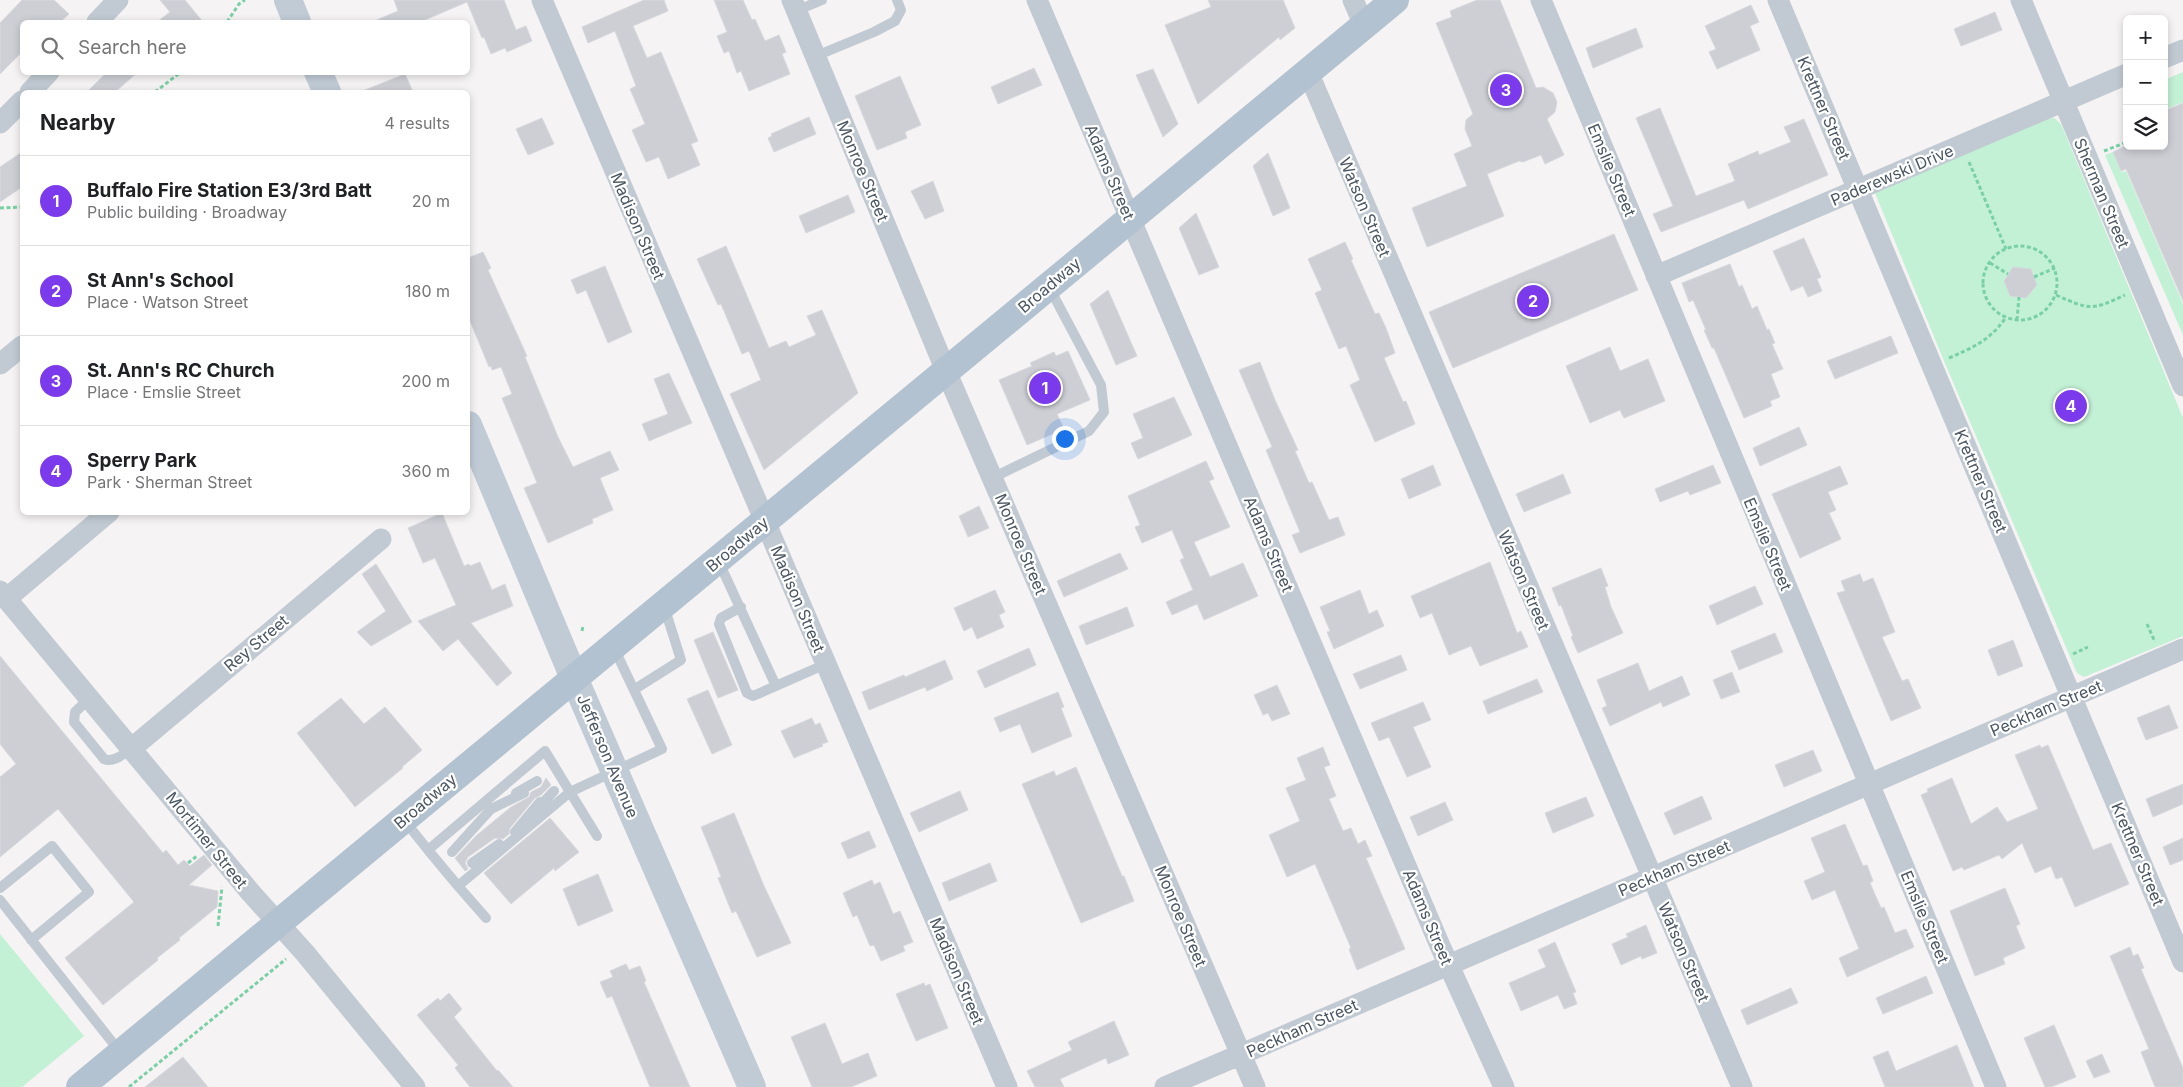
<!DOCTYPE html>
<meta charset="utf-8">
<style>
:root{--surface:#fff;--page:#f6f6f6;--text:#202124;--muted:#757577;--line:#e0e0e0;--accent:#7c3aed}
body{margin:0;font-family:Inter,sans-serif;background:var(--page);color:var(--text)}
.controls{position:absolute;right:15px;top:15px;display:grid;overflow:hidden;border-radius:8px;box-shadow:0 2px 8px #0003}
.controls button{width:45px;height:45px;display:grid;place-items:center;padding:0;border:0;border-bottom:1px solid var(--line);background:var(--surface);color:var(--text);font:25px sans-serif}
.you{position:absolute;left:1064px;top:438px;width:18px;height:18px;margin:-12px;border:4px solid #fff;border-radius:50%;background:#1a73e8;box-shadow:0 0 0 8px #1a73e833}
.badge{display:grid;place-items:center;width:32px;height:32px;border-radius:50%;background:var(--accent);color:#fff;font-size:16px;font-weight:700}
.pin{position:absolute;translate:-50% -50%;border:2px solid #fff;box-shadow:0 1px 5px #0006}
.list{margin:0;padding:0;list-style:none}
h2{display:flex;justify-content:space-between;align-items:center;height:65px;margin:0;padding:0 20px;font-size:21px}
h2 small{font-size:16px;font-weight:400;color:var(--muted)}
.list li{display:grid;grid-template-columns:32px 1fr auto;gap:15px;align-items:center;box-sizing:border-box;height:90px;padding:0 20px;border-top:1px solid var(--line)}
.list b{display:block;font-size:19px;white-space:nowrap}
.list p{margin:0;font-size:16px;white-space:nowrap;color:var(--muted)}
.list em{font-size:16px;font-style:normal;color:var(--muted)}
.icon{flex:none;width:28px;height:28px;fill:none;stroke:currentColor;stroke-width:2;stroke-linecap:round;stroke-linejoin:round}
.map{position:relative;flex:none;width:2183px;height:1087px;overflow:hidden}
.search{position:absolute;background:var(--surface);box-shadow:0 2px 8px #0003;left:20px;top:20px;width:450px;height:55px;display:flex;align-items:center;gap:12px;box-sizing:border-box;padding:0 18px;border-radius:8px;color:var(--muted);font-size:19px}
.panel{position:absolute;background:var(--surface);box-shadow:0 2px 8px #0003;left:20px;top:90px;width:450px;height:425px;border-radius:8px}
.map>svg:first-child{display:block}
</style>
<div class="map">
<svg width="2183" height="1087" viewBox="0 0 2183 1087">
<rect width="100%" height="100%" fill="#f5f3f3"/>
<path fill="#c3f1d5" d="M 2183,72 L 2183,102 L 2164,110 L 2164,80 Z
M 2054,118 L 2061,124 L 2183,418 L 2183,636 L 2084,677 L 2077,673 L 1944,361 L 1875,193 L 2046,119 Z
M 2113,152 L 2121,172 L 2126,171 L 2183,304 L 2183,335 L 2105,155 Z
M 0,934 L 84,1036 L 22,1087 L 0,1087 Z"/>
<path fill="#cdcfd5" stroke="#d7d9de" d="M 22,0 L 54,0 L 69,14 L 60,22 L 22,22 L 22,52 L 0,74 L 0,23 Z
M 160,0 L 185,0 L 203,22 L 157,22 L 170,12 Z
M 394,0 L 504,0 L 516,30 L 526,26 L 532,41 L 507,52 L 505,48 L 491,54 L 484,37 L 482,38 L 467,2 L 420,22 L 372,22 L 398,11 Z
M 644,0 L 664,0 L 668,11 L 633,26 L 647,58 L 661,52 L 698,141 L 691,144 L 700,165 L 668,179 L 659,157 L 646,162 L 632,130 L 645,124 L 630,89 L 636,86 L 615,31 L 588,43 L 582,27 Z
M 714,0 L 743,0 L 752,20 L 755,19 L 765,41 L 779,35 L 786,52 L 782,54 L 790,74 L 749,91 L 741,71 L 737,73 L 729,51 L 724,53 L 717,36 L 727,32 Z
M 1208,0 L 1283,0 L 1295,28 L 1280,40 L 1279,37 L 1198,104 L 1165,25 L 1211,7 Z
M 1477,0 L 1500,0 L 1536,88 L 1543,87 L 1553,93 L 1557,102 L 1555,112 L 1547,119 L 1564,155 L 1545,164 L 1541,155 L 1523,162 L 1519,161 L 1487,174 L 1504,216 L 1427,247 L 1412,208 L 1467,186 L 1454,154 L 1472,146 L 1465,129 L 1466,120 L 1473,114 L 1436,23 L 1452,17 L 1450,11 Z
M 1751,5 L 1759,22 L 1750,26 L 1760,50 L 1717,69 L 1709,52 L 1716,49 L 1705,26 Z
M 1995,12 L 2002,30 L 1961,46 L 1954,29 Z
M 1636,28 L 1643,47 L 1593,68 L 1586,48 Z
M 1034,68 L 1042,85 L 998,104 L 991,87 Z
M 1153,69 L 1178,124 L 1163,137 L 1136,75 Z
M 107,72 L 138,72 L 115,92 L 87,92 Z
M 405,74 L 413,92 L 360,92 Z
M 900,76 L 921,125 L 905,132 L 907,138 L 877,150 L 855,96 Z
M 2183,103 L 2183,301 L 2126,169 L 2121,171 L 2113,152 L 2125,146 L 2164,146 L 2164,111 Z
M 1660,108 L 1696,196 L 1735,181 L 1728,164 L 1758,151 L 1759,155 L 1791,142 L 1784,127 L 1804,119 L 1828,175 L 1748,209 L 1744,200 L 1661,232 L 1653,214 L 1673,206 L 1636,118 Z
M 809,117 L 816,134 L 774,152 L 768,138 L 772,136 L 771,134 Z
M 542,118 L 554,144 L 528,155 L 516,129 Z
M 22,152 L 22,187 L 0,202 L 0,167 Z
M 1268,153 L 1290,208 L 1273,216 L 1253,166 Z
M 933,181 L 944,211 L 925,219 L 911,191 Z
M 848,195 L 855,212 L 806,233 L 799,216 Z
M 1196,213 L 1219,267 L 1199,275 L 1179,228 Z
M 1614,234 L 1638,290 L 1453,368 L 1429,312 Z
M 1804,238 L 1821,277 L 1817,279 L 1822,291 L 1808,297 L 1803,286 L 1791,291 L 1773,251 Z
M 1345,242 L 1353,259 L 1351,260 L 1375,314 L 1379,313 L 1386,328 L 1395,353 L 1384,358 L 1403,402 L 1406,401 L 1415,424 L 1375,442 L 1350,385 L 1360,380 L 1346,346 L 1339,349 L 1315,293 L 1322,290 L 1308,259 Z
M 726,246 L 769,348 L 786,341 L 789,347 L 816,335 L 807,316 L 822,310 L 858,393 L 764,470 L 730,394 L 761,380 L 749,351 L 742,354 L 721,304 L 718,305 L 697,259 Z
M 483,252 L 491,268 L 488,270 L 527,356 L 525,357 L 558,437 L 573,467 L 610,451 L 619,470 L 600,478 L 613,510 L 592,519 L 593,523 L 548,543 L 524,488 L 537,483 L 502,398 L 512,394 L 501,367 L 492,370 L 491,366 L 489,367 L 468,316 L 468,258 Z
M 1730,264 L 1739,287 L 1742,285 L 1752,309 L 1757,306 L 1767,330 L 1769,329 L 1775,343 L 1772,344 L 1783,369 L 1771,374 L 1780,397 L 1770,401 L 1772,406 L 1744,418 L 1714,348 L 1712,348 L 1704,330 L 1706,330 L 1693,300 L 1689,302 L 1682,283 Z
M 605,266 L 632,332 L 608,343 L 586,290 L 577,294 L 571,280 Z
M 2013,267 L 2031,269 L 2037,285 L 2026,298 L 2010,296 L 2004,281 Z
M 1108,290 L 1137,356 L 1116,365 L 1090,304 Z
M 1891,336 L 1898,353 L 1835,379 L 1827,361 Z
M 1610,347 L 1620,371 L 1648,359 L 1665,401 L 1624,418 L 1620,410 L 1590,423 L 1566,366 Z
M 1068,351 L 1090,400 L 1057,414 L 1064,429 L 1027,445 L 999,380 L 1032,366 L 1030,363 L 1054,352 L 1056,356 Z
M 1260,362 L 1275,400 L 1298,450 L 1295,451 L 1309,483 L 1312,482 L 1329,520 L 1338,517 L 1345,535 L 1300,553 L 1292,535 L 1300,532 L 1266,450 L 1272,447 L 1239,370 Z
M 669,373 L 692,423 L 649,441 L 642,424 L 668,414 L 654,379 Z
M 1174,397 L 1192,435 L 1138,459 L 1131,443 L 1143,438 L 1133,414 Z
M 1799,427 L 1807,445 L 1760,466 L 1753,448 Z
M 1206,461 L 1214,479 L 1209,481 L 1230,527 L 1194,542 L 1210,577 L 1243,563 L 1258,596 L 1204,620 L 1197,604 L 1172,615 L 1166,602 L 1193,590 L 1180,560 L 1184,558 L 1172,530 L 1142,543 L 1135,527 L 1140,525 L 1128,496 Z
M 1433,465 L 1441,485 L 1409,499 L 1401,479 Z
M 1713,465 L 1721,483 L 1690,495 L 1688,491 L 1660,502 L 1655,489 Z
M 1840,466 L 1848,484 L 1828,492 L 1836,510 L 1829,513 L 1841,539 L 1800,558 L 1772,494 Z
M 1563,474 L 1571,493 L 1524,512 L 1516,494 Z
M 979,506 L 989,528 L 968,537 L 959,516 Z
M 442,513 L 464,566 L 469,564 L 470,566 L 480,562 L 492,590 L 505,584 L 513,606 L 471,623 L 512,673 L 497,686 L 458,639 L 443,651 L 418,621 L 456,605 L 435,558 L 423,563 L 408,528 Z
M 1120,553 L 1128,569 L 1064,597 L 1057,581 Z
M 1490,562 L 1517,633 L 1521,631 L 1528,647 L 1480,666 L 1471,646 L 1449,655 L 1432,613 L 1420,618 L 1411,596 Z
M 376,564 L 412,622 L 371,646 L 357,632 L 386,611 L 362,574 Z
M 1601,568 L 1608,586 L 1605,587 L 1611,607 L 1623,633 L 1578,653 L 1571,637 L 1573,636 L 1561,605 L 1559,606 L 1552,588 Z
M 1860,574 L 1863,582 L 1873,578 L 1895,632 L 1882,637 L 1902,681 L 1908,679 L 1921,708 L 1891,721 L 1837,593 L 1845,591 L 1841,581 Z
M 1755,586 L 1763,604 L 1717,625 L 1709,606 Z
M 995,590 L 1005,612 L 999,615 L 1004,627 L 977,639 L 972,627 L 964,631 L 954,608 Z
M 1360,590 L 1369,614 L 1377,610 L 1384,626 L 1334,649 L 1327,632 L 1330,631 L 1320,607 Z
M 1127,607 L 1134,626 L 1086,645 L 1079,626 Z
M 713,632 L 738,690 L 718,698 L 694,640 Z
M 1775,633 L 1783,652 L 1739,670 L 1731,651 Z
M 2013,640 L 2023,666 L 1998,676 L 1988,650 Z
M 1029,648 L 1036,665 L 985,688 L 977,671 Z
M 1401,655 L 1407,670 L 1360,689 L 1353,674 Z
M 0,656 L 163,853 L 166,850 L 178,865 L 184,860 L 190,866 L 204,855 L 212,865 L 189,885 L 218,891 L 217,907 L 179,938 L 180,940 L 157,958 L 158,960 L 103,1005 L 65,958 L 134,902 L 58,809 L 0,857 L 0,777 L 16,764 L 0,744 Z
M 945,660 L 953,679 L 927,691 L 925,687 L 869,710 L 862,692 L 904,675 L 905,677 Z
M 1638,663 L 1649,691 L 1682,676 L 1690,695 L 1663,707 L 1661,702 L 1610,726 L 1602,708 L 1607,706 L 1597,680 Z
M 1732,672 L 1740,692 L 1721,699 L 1713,680 Z
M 1537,679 L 1543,692 L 1488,714 L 1483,701 Z
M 1277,685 L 1290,714 L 1272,721 L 1268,713 L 1263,715 L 1254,695 Z
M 708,690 L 732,745 L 712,754 L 687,699 Z
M 1058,692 L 1064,707 L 1061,708 L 1072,736 L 1032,753 L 1020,724 L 1000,732 L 994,718 Z
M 341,698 L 364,724 L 385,707 L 422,750 L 402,767 L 403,768 L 355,807 L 297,733 Z
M 1423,702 L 1431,720 L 1413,727 L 1431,767 L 1407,777 L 1389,737 L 1379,741 L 1371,723 Z
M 2169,705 L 2178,728 L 2146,740 L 2137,718 Z
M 812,718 L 815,725 L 820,723 L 828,742 L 822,744 L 823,746 L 794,758 L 781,731 Z
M 2040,745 L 2041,748 L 2048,745 L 2093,850 L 2111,843 L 2129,884 L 2075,907 L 2062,877 L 2056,879 L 2051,866 L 2035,873 L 2022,843 L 2002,859 L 1999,855 L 1964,870 L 1962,867 L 1953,871 L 1921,795 L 1928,792 L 1927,789 L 1952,778 L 1971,824 L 1997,807 L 2007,822 L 2038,809 L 2015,755 Z
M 1323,747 L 1330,765 L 1324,767 L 1336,796 L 1329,799 L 1343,831 L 1351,828 L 1358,844 L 1365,840 L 1372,856 L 1366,858 L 1405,949 L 1357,970 L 1349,949 L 1351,948 L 1315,864 L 1287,877 L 1269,835 L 1300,821 L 1286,788 L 1306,780 L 1297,758 Z
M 1813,750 L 1822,771 L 1784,787 L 1775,765 Z
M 1076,767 L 1122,876 L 1124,876 L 1134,901 L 1081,923 L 1022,784 L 1054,771 L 1056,776 Z
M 546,778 L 551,785 L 541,795 L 535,798 L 510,828 L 509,834 L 503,839 L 495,838 L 468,857 L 465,863 L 468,869 L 465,871 L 455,858 L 477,835 L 511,807 L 529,797 L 531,792 L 541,787 Z
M 2183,784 L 2183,804 L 2153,817 L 2146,799 Z
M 960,791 L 968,810 L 919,832 L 910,813 Z
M 1702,796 L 1712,819 L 1674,835 L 1664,813 Z
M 1586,797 L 1594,816 L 1553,833 L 1545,813 Z
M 1445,802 L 1453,820 L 1418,836 L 1410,817 Z
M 734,813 L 764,886 L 791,943 L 757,957 L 736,911 L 732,913 L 718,878 L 721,877 L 717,866 L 701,827 Z
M 550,818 L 579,852 L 555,871 L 554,868 L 511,904 L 484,873 Z
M 1845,824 L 1863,866 L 1867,865 L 1873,881 L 1870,883 L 1881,908 L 1884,907 L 1895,933 L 1906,929 L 1914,947 L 1847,977 L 1839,958 L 1859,949 L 1835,890 L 1812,900 L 1804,881 L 1825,872 L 1811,838 Z
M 869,831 L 876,847 L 848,859 L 841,843 Z
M 2183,838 L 2183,860 L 2170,865 L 2163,847 Z
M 990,863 L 997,881 L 949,901 L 942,883 Z
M 598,874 L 613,911 L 578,926 L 563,889 Z
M 872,880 L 874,885 L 880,882 L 893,914 L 900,911 L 913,942 L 903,946 L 905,951 L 881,961 L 874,945 L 870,946 L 857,915 L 853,917 L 843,893 Z
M 2005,888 L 2020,924 L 2016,926 L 2025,948 L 2003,958 L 2005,964 L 1975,976 L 1950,911 Z
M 1646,925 L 1657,953 L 1642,959 L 1641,956 L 1621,965 L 1612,944 L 1628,937 L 1626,934 Z
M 1555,942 L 1576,992 L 1573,993 L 1577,1004 L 1564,1009 L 1558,995 L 1521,1011 L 1509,983 L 1546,967 L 1538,950 Z
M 2130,947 L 2133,956 L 2138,954 L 2144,968 L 2141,969 L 2183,1068 L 2183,1087 L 2155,1087 L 2141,1052 L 2149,1049 L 2110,956 Z
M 626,964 L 629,970 L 640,966 L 646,981 L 644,982 L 690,1087 L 650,1087 L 612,996 L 607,998 L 600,982 L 613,977 L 610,971 Z
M 1926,976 L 1933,993 L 1883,1014 L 1876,998 Z
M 924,983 L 925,986 L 930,984 L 948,1028 L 916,1041 L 896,994 Z
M 1791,988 L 1798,1003 L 1747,1025 L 1741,1010 Z
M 449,993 L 462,1009 L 454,1017 L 497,1071 L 498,1070 L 513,1087 L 470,1087 L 455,1068 L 458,1065 L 417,1015 L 438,998 L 440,1001 Z
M 1114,1021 L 1129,1055 L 1108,1064 L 1106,1058 L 1060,1079 L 1064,1087 L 1035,1087 L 1027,1071 L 1072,1050 L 1068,1042 Z
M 825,1023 L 842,1064 L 868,1053 L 877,1076 L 851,1087 L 812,1087 L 791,1037 Z
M 2054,1025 L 2076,1077 L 2051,1087 L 2045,1087 L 2024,1038 Z
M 1957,1045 L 1974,1087 L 1885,1087 L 1873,1057 L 1888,1051 L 1896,1071 Z
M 2102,1054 L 2110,1072 L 2094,1078 L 2086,1061 Z
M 183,1057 L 208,1087 L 145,1087 Z"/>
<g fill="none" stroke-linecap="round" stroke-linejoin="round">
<path stroke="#7ad0a6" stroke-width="3" stroke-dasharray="4 2.5" stroke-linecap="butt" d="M 227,22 L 239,4 L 245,0
M 182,72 L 189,72
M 155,92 L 181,72
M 2104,151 L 2127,142
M 1969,162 L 2006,249
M 0,208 L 22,207
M1983 283a37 37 0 1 1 74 0a37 37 0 1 1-74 0Z
M 1990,263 L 2008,274
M 2034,277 L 2055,268
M 2056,295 C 2090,310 2091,311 2125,295
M 2017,320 L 2019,297
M 1949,358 C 1972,348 1991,340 2006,317
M 2147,624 L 2155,642
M 582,631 L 583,626
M 2073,654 L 2088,647
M 188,863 L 197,856
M 218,926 L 222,887
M 129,1087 L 286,959"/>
<path stroke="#c1cad2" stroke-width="10" d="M 796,11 L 822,0
M 816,56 L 874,32 L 895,21 L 901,10 L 897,0
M 992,478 L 1089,431 L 1104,412 L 1101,385 L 1049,287
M 718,560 L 776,686
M 741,607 L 721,618 L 719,624 L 747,693 L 753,696 L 826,664
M 635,689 L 681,660 L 664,606
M 90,698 L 75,712 L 74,722 L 104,759 C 114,763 123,754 132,748
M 516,793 L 537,781
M 537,809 L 554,791
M 404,820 L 428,850 L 545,751 L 570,792 L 662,749 L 614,648
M 515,832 L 540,802
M 428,850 L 458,886 L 570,792 L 597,836
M 452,852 L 491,809 L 524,793
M 472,863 L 499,844
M 458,886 L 486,918
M 0,888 L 52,846 L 89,892 L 31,940
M 0,900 L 120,1052"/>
<path stroke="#c1cad2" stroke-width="21" d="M 542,0 L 1007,1087
M 792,0 L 946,371 L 1255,1087
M 1037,0 L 1441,948 L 1504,1087
M 1353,0 L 1364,25
M 1541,0 L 1996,1087
M 1778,0 L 2183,962
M 2021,0 L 2183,386
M 97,22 L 118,0
M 2164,58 L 2183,50
M 1308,72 L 1742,1087
M 30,92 L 49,72
M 0,123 L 22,101
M 1656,276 L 2127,74
M 0,364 L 22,346
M 0,591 L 251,893 L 305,953 L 415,1087
M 6,599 L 109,512
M 132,748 L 381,539
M 1165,1087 L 2183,649"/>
<path stroke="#c1cbd6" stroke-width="28" d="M 288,0 L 297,22
M 318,72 L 327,92
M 468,425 L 574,678 L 752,1087"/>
<path stroke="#b3c2d1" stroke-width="28" d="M 80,1087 L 1395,0"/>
</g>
<g text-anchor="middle" stroke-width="4.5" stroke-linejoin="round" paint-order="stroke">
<g font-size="16" fill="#4a5661" stroke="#fff">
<text transform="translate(1824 108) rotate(67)" y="6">Krettner Street</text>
<text transform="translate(1612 170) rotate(67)" y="6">Emslie Street</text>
<text transform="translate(863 171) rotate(67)" y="6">Monroe Street</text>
<text transform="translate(1110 172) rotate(67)" y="6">Adams Street</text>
<text transform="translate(1892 175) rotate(-23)" y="6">Paderewski Drive</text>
<text transform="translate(2102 193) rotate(67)" y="6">Sherman Street</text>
<text transform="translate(1365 207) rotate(67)" y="6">Watson Street</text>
<text transform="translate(638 226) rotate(67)" y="6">Madison Street</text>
<text transform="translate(1049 285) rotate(-40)" y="6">Broadway</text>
<text transform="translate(1981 481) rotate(67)" y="6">Krettner Street</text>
<text transform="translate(737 544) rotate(-40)" y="6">Broadway</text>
<text transform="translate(1021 544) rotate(67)" y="6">Monroe Street</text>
<text transform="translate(1269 544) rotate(67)" y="6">Adams Street</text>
<text transform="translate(1768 544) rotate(67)" y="6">Emslie Street</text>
<text transform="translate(1524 580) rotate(67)" y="6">Watson Street</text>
<text transform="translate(798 599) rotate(67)" y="6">Madison Street</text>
<text transform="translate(256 643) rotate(-40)" y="6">Rey Street</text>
<text transform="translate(2046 708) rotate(-23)" y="6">Peckham Street</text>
<text transform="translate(608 756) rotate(67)" y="6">Jefferson Avenue</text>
<text transform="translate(425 801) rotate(-40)" y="6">Broadway</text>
<text transform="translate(207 840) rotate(51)" y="6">Mortimer Street</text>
<text transform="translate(2138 854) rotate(67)" y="6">Krettner Street</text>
<text transform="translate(1674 868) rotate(-23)" y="6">Peckham Street</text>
<text transform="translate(1181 916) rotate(67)" y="6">Monroe Street</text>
<text transform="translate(1428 917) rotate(67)" y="6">Adams Street</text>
<text transform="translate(1925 917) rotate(67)" y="6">Emslie Street</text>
<text transform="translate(1684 952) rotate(67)" y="6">Watson Street</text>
<text transform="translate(957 971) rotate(67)" y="6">Madison Street</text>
<text transform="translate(1302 1028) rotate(-24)" y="6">Peckham Street</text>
</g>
</g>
</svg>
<div class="controls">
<button>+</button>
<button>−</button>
<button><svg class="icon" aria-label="layers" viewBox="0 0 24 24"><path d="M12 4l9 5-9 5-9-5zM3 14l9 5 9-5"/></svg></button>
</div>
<div class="you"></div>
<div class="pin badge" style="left:1045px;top:388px">1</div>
<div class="pin badge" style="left:1533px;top:301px">2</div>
<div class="pin badge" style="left:1506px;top:90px">3</div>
<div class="pin badge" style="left:2071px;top:406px">4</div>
<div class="search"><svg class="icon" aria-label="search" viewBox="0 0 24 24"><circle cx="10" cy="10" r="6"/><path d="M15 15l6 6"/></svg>Search here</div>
<section class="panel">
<h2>Nearby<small>4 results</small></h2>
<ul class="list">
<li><span class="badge">1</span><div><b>Buffalo Fire Station E3/3rd Batt</b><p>Public building · Broadway</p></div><em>20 m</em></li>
<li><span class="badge">2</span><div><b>St Ann's School</b><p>Place · Watson Street</p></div><em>180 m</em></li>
<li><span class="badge">3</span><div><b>St. Ann's RC Church</b><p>Place · Emslie Street</p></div><em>200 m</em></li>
<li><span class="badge">4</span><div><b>Sperry Park</b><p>Park · Sherman Street</p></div><em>360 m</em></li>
</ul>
</section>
</div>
